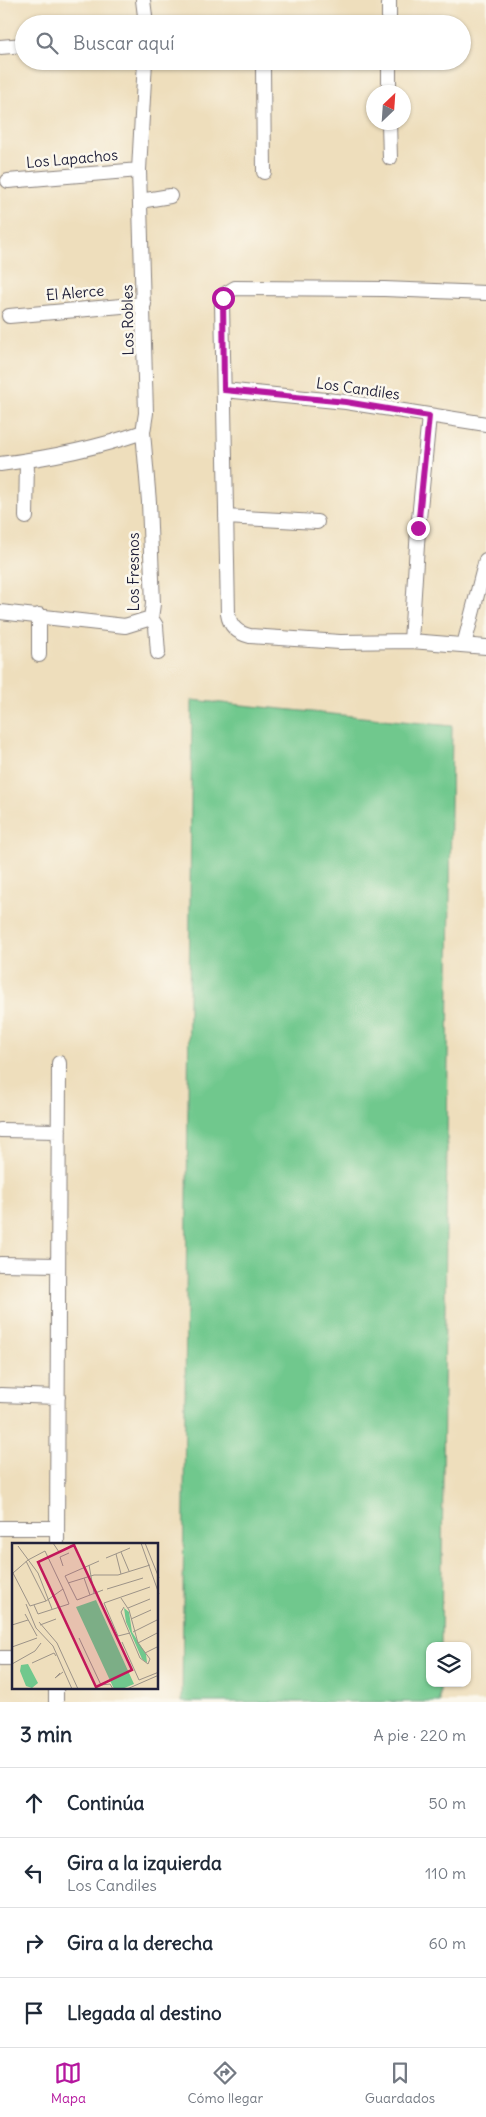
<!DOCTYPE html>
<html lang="es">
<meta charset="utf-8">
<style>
:root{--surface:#fff;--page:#f2f2f3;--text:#1f2937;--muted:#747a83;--line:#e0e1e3;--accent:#b5179e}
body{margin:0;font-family:Delius,sans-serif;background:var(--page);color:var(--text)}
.controls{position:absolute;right:15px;bottom:15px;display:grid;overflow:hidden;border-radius:10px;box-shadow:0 1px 4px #0004}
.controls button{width:45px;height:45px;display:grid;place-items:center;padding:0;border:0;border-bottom:1px solid var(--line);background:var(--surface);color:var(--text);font:25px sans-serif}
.compass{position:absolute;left:366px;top:85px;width:45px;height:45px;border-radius:50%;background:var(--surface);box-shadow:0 1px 4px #0004;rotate:25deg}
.stop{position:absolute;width:15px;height:15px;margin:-11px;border:4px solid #b5179e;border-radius:50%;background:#fff}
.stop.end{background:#b5179e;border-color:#fff;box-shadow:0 1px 5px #0008}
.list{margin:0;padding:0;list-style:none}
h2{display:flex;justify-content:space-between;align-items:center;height:65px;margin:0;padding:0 20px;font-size:21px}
h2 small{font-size:16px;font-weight:400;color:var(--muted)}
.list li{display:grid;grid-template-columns:32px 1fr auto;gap:15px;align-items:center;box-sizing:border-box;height:70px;padding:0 20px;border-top:1px solid var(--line)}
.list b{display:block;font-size:19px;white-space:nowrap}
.list p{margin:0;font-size:16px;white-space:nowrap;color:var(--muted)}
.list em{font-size:16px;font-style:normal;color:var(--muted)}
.icon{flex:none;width:28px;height:28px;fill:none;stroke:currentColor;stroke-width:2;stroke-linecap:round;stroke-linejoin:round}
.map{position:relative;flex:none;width:486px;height:1702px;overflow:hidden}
.search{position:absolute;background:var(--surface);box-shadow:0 1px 4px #0004;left:15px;right:15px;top:15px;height:55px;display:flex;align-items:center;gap:12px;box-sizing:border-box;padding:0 18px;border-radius:28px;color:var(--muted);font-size:19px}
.sheet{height:345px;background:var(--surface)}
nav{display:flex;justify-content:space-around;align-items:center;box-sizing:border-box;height:70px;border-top:1px solid var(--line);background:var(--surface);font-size:14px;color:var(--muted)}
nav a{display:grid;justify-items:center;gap:2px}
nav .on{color:var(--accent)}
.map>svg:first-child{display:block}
</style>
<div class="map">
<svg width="486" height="1702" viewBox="0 0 486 1702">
<rect width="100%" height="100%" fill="#fbf7ec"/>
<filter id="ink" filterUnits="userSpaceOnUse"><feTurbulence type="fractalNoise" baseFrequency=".02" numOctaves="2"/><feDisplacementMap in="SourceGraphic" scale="10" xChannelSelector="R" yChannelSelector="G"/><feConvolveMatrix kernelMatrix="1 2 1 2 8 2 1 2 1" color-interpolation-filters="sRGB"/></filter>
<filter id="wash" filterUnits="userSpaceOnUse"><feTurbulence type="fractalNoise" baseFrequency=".0096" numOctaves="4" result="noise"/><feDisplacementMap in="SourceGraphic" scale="20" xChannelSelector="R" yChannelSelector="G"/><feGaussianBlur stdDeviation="1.12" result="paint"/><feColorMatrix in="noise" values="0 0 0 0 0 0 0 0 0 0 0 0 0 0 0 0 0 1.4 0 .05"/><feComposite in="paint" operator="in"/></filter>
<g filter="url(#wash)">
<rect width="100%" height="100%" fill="#eedebc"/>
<path fill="#70c88d" stroke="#497564" d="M 192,700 L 452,726 L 441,1646 L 430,1646 L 430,1683 L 440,1683 L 440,1702 L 182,1702 Z"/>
</g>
<g filter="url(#ink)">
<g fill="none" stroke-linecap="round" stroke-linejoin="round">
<defs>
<path id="minor" d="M 143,0 L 146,24
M 389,0 L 389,24
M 0,47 L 24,45
M 389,61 L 389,92
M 389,122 L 390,158
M 264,172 L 263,68 L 265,61
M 8,181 L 139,170
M 140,201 L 170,196
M 486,293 L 384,289 L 235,288 L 225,294 L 222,302 L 228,614 C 230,627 238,633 250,636 L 340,642 L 411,641 L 486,647
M 9,316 L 144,304
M 224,390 L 346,402 L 486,424
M 0,464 C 48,458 97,448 143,432 L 146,413 L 139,170 L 145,61
M 26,517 L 27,461
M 226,517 L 317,522
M 0,612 L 125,626 L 151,618 L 153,604 L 149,502 L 143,432
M 151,618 L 156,626 L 158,653
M 411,641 L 418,529 L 429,416
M 464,645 L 486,560
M 39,655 L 39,615
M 0,1130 L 59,1131
M 0,1264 L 58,1265
M 0,1395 L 58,1397
M 0,1528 L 57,1528
M 57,1544 L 59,1063
M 0,1658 L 14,1658
M 56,1702 L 56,1688"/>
</defs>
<use href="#minor" stroke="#88807c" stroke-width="16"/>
<use href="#minor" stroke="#fff" stroke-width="14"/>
</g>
</g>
<g fill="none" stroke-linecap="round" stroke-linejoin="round" filter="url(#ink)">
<path stroke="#b5179e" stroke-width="6" d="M 223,298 L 224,390 L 346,402 L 429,416 L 418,528"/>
</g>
<g text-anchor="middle" stroke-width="5" stroke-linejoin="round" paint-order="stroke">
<g font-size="15" fill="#22223b" stroke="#fbf7ec">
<text transform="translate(72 159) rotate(-5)" y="5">Los Lapachos</text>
<text transform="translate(75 293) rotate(-5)" y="5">El Alerce</text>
<text transform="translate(128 320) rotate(-91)" y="5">Los Robles</text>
<text transform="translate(358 389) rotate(8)" y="5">Los Candiles</text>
<text transform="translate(134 572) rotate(-90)" y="5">Los Fresnos</text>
</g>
</g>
<g transform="translate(12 1543)">
<rect width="146" height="146" fill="#eedebc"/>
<path d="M 84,57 L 122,141 L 110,146 L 102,146 L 64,64 ZM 112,65 L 117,69 L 120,89 L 134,111 L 135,120 L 130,116 L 114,79 ZM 16,121 L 26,140 L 20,145 L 14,143 L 8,128 L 9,122 Z" fill="#70c88d"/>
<path fill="none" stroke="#9c9388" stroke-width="1" d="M 41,0 L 47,9 L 65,0M 129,0 L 147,51M 133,0 L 147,35M 6,3 L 26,30 L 40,66M 33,8 L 51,46 L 34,58 L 18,63 L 1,30 L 16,17 ZM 109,9 L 117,28M 104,11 L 109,31M 94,15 L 118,5M 14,18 L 34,58M 87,18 L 53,33 L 65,57 L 91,47M 77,22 L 82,50M 51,23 L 48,14 L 57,10M 72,35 L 78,52M 56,40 L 82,32 L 106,32 L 138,22M 95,46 L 131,35M 109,55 L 117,67 L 126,100 L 138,116 L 136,121M 14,61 L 24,85 L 41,103 L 60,146M 22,62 L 26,71 L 57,61 L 51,46M 112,64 L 109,69 L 114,82 L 128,115 L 136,121M 116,65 L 138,56M 13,71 L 25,93M 119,76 L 139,67M 27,79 L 45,100 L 66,146M 0,82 L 16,77M 28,82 L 44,76M 121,89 L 147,76M 118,90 L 106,93 L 92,60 L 138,44M 67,95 L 89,142 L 98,141 L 101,146M 110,99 L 127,137 L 147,129M 126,100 L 147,89M 0,104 L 25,95M 133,110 L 147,103M 20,120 L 42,110 L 44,113M 0,121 L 23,108 L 29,100M 48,130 L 43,135 L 51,129M 115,146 L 147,132"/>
<path fill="#c2185b" fill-opacity="0.15" stroke="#c2185b" stroke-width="2.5" d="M 62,2 L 120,127 L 84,144 L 26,19 Z"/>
<rect width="146" height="146" fill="none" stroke="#22223b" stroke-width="2.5"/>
</g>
</svg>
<div class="controls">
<button><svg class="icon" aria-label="layers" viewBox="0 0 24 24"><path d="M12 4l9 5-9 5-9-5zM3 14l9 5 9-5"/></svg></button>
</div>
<svg class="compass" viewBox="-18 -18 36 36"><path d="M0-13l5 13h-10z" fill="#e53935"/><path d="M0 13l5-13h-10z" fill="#747a83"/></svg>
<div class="stop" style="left:223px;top:298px"></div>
<div class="stop end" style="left:418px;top:528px"></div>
<div class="search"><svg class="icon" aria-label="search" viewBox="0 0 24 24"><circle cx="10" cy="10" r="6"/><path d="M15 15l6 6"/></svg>Buscar aquí</div>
</div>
<section class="sheet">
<h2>3 min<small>A pie · 220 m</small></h2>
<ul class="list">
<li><svg class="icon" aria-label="ahead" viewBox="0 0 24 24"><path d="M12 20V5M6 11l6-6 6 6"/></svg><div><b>Continúa</b></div><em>50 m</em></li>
<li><svg class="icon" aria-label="left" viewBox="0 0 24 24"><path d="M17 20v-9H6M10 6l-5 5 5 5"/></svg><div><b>Gira a la izquierda</b><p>Los Candiles</p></div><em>110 m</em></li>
<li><svg class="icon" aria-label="right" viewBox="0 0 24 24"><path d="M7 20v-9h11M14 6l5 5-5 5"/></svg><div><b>Gira a la derecha</b></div><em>60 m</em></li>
<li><svg class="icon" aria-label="arrive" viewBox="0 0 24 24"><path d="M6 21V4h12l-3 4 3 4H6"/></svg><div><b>Llegada al destino</b></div></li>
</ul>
</section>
<nav>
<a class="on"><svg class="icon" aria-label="map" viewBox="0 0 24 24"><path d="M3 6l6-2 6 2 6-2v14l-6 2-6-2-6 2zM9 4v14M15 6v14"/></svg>Mapa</a>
<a><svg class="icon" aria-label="directions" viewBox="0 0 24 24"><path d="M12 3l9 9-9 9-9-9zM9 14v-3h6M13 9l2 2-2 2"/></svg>Cómo llegar</a>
<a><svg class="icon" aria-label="saved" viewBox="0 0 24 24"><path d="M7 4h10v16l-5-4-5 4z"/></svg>Guardados</a>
</nav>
